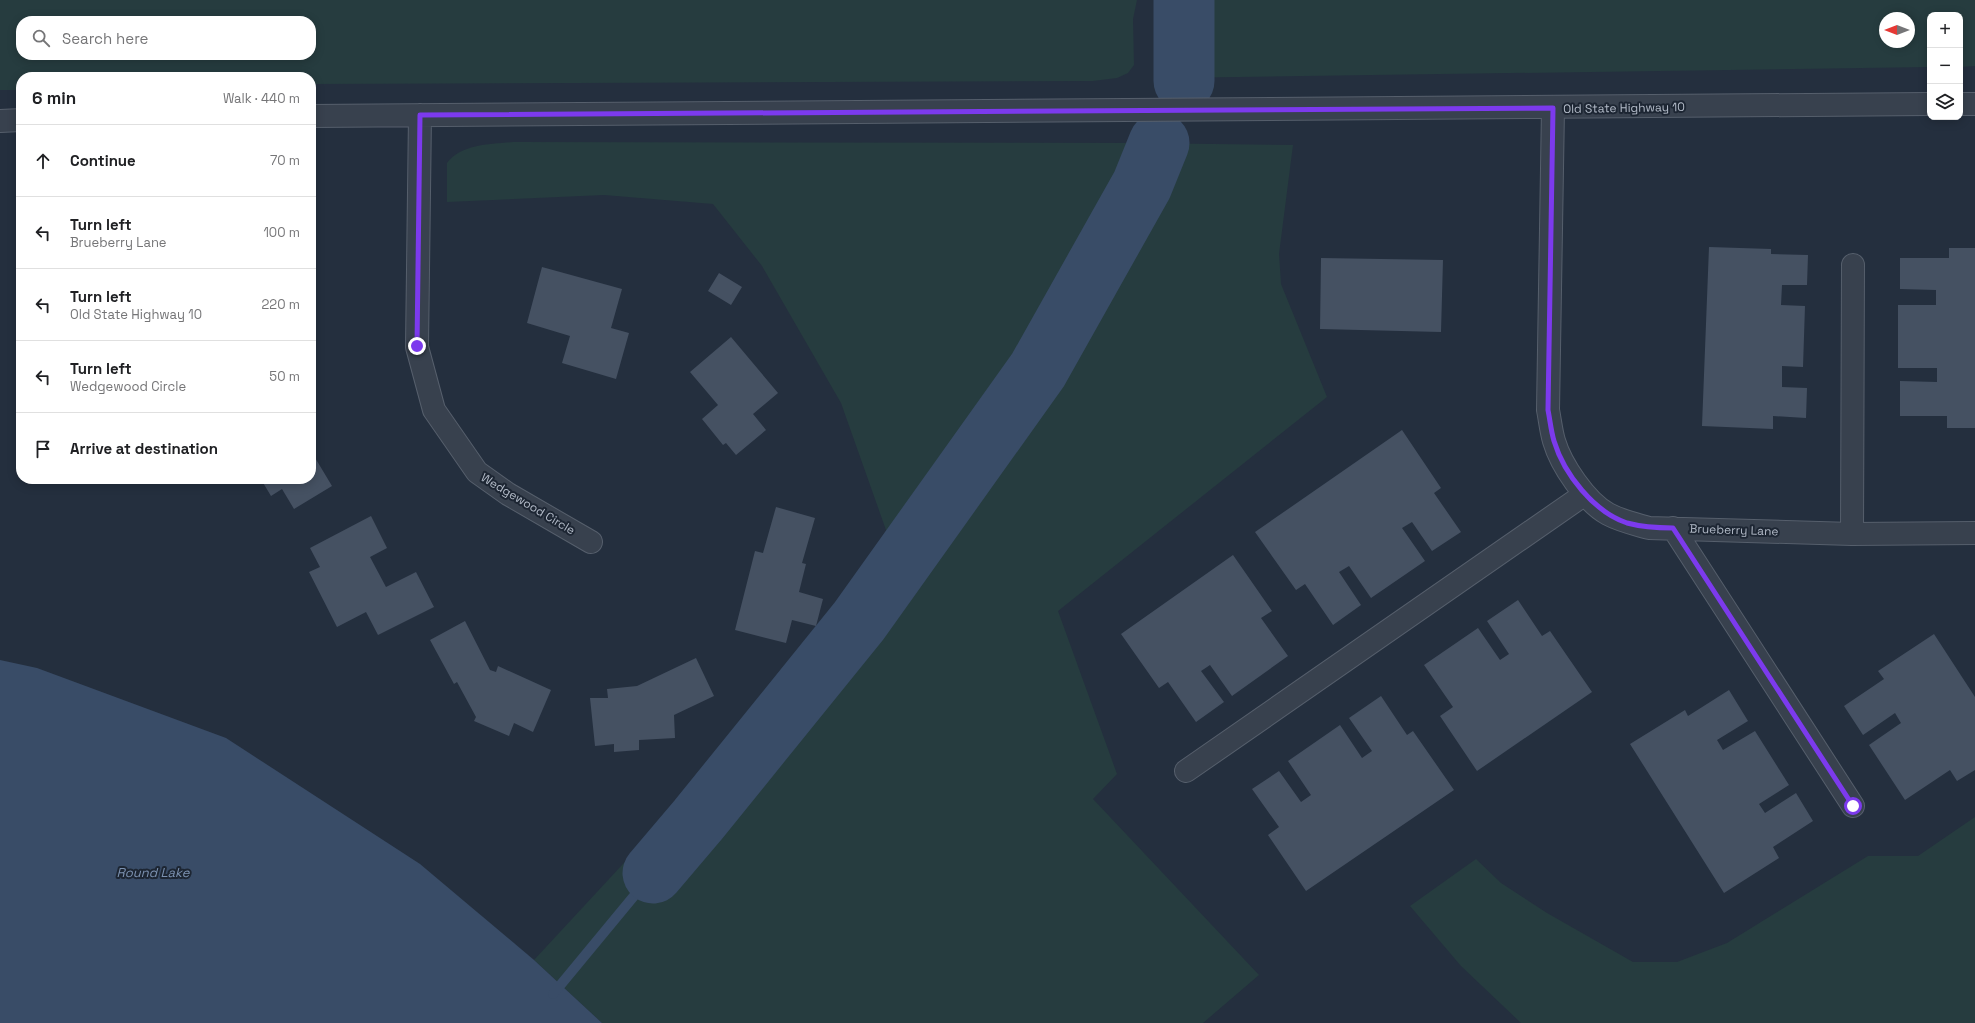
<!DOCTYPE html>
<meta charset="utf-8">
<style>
:root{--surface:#fff;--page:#f6f6f6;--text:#202124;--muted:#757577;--line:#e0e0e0}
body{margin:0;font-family:"Space Grotesk",sans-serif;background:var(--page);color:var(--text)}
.controls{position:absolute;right:12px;top:12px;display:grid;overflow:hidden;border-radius:8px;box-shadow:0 2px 10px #0003}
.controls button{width:36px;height:36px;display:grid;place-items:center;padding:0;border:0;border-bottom:1px solid var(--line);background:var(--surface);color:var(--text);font:20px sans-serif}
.compass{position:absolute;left:1879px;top:12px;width:36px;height:36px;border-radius:50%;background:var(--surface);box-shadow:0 2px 10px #0003;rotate:270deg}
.stop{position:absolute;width:12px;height:12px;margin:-9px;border:3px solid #7c3aed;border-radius:50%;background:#fff}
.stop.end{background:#7c3aed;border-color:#fff;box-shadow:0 1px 4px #0008}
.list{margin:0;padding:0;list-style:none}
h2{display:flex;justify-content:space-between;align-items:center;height:52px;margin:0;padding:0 16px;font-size:17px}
h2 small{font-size:13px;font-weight:400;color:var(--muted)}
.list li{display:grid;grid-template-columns:26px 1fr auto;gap:12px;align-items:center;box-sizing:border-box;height:72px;padding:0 16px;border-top:1px solid var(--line)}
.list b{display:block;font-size:15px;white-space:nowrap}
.list p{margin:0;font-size:13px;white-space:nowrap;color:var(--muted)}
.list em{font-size:13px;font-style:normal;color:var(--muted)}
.icon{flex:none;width:22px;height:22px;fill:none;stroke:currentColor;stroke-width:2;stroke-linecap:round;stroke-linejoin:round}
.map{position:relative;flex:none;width:1975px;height:1023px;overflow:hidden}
.search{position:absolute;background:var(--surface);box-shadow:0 2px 10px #0003;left:16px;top:16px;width:300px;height:44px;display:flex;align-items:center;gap:10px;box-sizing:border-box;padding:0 14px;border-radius:16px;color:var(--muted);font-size:15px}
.panel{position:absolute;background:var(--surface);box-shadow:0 2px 10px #0003;left:16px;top:72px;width:300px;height:412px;border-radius:16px}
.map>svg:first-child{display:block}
</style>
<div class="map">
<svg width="1975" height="1023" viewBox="0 0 1975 1023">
<rect width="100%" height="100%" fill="#242f3e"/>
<path fill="#263c3f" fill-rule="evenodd" d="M 0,0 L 1137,0 L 1133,19 L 1134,65 L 1128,73 L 1117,78 L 1093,81 L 311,84 L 311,77 L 21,77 L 21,90 L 0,90 ZM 21,21 L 311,21 L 311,55 L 21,55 Z
M 1174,0 L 1975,0 L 1975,66 L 1960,67 L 1960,15 L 1930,15 L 1930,67 L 1170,78 C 1152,63 1160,16 1174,0 ZM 1885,18 L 1909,18 L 1909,42 L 1885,42 Z
M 513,142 L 1135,143 L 1293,145 L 1279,254 L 1281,284 L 1327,397 L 1058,611 L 1117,774 L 1093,799 L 1259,975 L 1203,1023 L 602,1023 L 534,960 L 836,634 L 892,547 L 841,403 L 762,266 L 713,204 L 604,195 L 447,202 L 447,163 C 461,144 491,144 513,142 Z
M 1975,817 L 1975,1023 L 1521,1023 L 1461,966 L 1410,906 L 1476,859 L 1501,883 L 1547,913 L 1633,962 L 1677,962 L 1727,943 L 1868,856 L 1918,856 Z"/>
<path fill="#394c67" d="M 0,660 L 37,668 L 226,738 L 420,864 L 534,960 L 602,1023 L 0,1023 Z"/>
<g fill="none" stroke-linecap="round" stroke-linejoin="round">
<path stroke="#394c67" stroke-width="10" d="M 553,994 L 653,873"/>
<path stroke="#394c67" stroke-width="61" d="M 1184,0 L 1184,81
M 653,873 L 698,820 L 859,621 L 1038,370 L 1142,185 L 1159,143"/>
</g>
<path fill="#455162" d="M 1709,247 L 1771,249 L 1771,254 L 1808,255 L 1807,285 L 1782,285 L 1781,305 L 1805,306 L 1803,367 L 1782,366 L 1782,387 L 1807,388 L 1806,418 L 1773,416 L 1773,429 L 1702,426 Z
M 1949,248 L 1975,248 L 1975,428 L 1947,428 L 1947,416 L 1900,416 L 1900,381 L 1937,382 L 1937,368 L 1898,368 L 1898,305 L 1936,305 L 1936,290 L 1900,289 L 1900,258 L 1949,258 Z
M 1321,258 L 1443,260 L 1441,332 L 1320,329 Z
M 542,267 L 622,289 L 611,328 L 629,333 L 616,379 L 562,363 L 570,336 L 527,323 Z
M 719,273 L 742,287 L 731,305 L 708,291 Z
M 731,337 L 778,393 L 753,414 L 766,430 L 736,455 L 726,443 L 723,445 L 702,419 L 718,405 L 690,372 Z
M 1402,430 L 1441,488 L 1434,493 L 1461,532 L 1432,551 L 1412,522 L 1402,528 L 1425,561 L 1371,598 L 1349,566 L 1339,572 L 1361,605 L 1333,625 L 1305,584 L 1296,590 L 1255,532 Z
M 311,451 L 332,486 L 294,509 L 282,489 L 271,496 L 262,481 L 256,484 L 253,479 L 311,479 Z
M 776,507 L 815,518 L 802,563 L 806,564 L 799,592 L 823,599 L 816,626 L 792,620 L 786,643 L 735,630 L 755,551 L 763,553 Z
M 371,516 L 387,548 L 370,557 L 386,587 L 416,572 L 434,607 L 378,635 L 366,612 L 337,627 L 309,572 L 320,567 L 310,548 Z
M 1233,555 L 1272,611 L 1261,618 L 1288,656 L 1232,696 L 1210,665 L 1201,671 L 1224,702 L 1196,722 L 1168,682 L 1159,688 L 1121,634 Z
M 1518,600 L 1542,636 L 1550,631 L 1592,692 L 1477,771 L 1440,716 L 1453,707 L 1424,665 L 1478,628 L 1500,660 L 1509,654 L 1487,621 Z
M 465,621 L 490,670 L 496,672 L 498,666 L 551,690 L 533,732 L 514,723 L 509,736 L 474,721 L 476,717 L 457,682 L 454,684 L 430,640 Z
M 1934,634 L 1975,697 L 1975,770 L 1957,781 L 1950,770 L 1905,800 L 1869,745 L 1901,723 L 1895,713 L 1863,735 L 1844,706 L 1884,679 L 1878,671 Z
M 696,658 L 714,696 L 674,715 L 675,738 L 639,740 L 639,750 L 614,752 L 614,744 L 595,746 L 590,698 L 608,698 L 607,689 L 637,686 Z
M 1729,690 L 1748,721 L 1717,740 L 1723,750 L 1755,731 L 1789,785 L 1759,804 L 1765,813 L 1796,793 L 1813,821 L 1773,847 L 1779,858 L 1724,893 L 1630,744 L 1685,710 L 1688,716 Z
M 1381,696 L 1407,735 L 1413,731 L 1454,790 L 1306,891 L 1268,835 L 1279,827 L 1252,789 L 1279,771 L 1301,802 L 1311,795 L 1288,761 L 1340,725 L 1362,758 L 1372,751 L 1349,718 Z"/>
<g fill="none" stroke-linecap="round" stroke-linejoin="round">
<defs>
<path id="minor" d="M 1960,104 L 1975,104
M 1553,108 L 1548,410 C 1550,420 1551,431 1554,441 C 1561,465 1586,502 1608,514 C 1621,521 1635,524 1649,528 L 1852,534 L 1975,533
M 420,115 L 417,347 L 434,410 L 477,472 L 508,494 L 591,542
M 311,116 L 1930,104
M 0,121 L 21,120
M 1673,528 L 1853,806
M 1852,534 L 1853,265
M 1186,771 L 1585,494"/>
</defs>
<use href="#minor" stroke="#565f6c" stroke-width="24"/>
<use href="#minor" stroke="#38414e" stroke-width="22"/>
</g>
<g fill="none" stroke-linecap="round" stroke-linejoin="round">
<path stroke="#7c3aed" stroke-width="5" d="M 417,346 L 420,115 L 1553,108 L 1548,410 C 1550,420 1551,431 1554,441 C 1564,474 1594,512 1627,523 C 1642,527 1657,528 1673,528 L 1853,806"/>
</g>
<g text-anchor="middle" stroke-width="4" stroke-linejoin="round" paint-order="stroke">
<g font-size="12" fill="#b4bcc9" stroke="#1d2633">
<text transform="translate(1624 108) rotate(-1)" y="4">Old State Highway 10</text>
<text transform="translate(528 504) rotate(31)" y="4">Wedgewood Circle</text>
<text transform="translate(1734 530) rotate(2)" y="4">Brueberry Lane</text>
</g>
<g font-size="13" font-style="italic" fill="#7c92b1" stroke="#1d2633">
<text x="153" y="877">Round Lake</text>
</g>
</g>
</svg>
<div class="controls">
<button>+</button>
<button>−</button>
<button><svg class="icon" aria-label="layers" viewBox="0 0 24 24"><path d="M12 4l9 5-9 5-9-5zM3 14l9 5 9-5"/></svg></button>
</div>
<svg class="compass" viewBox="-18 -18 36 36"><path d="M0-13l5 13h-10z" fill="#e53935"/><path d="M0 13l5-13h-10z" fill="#757577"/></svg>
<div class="stop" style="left:1853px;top:806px"></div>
<div class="stop end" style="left:417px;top:346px"></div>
<div class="search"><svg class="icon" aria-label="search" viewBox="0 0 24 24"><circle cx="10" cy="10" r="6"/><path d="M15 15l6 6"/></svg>Search here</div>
<section class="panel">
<h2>6 min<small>Walk · 440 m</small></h2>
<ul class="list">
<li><svg class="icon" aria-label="ahead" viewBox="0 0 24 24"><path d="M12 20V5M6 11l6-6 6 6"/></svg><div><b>Continue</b></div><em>70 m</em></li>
<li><svg class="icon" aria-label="left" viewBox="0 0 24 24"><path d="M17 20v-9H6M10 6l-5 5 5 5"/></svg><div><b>Turn left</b><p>Brueberry Lane</p></div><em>100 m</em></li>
<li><svg class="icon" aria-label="left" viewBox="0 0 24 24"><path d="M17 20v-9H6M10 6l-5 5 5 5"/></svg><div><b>Turn left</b><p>Old State Highway 10</p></div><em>220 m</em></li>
<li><svg class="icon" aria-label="left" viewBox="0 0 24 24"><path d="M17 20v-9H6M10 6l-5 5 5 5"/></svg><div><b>Turn left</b><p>Wedgewood Circle</p></div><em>50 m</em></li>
<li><svg class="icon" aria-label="arrive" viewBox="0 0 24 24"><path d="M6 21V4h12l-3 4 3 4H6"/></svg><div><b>Arrive at destination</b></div></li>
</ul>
</section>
</div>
